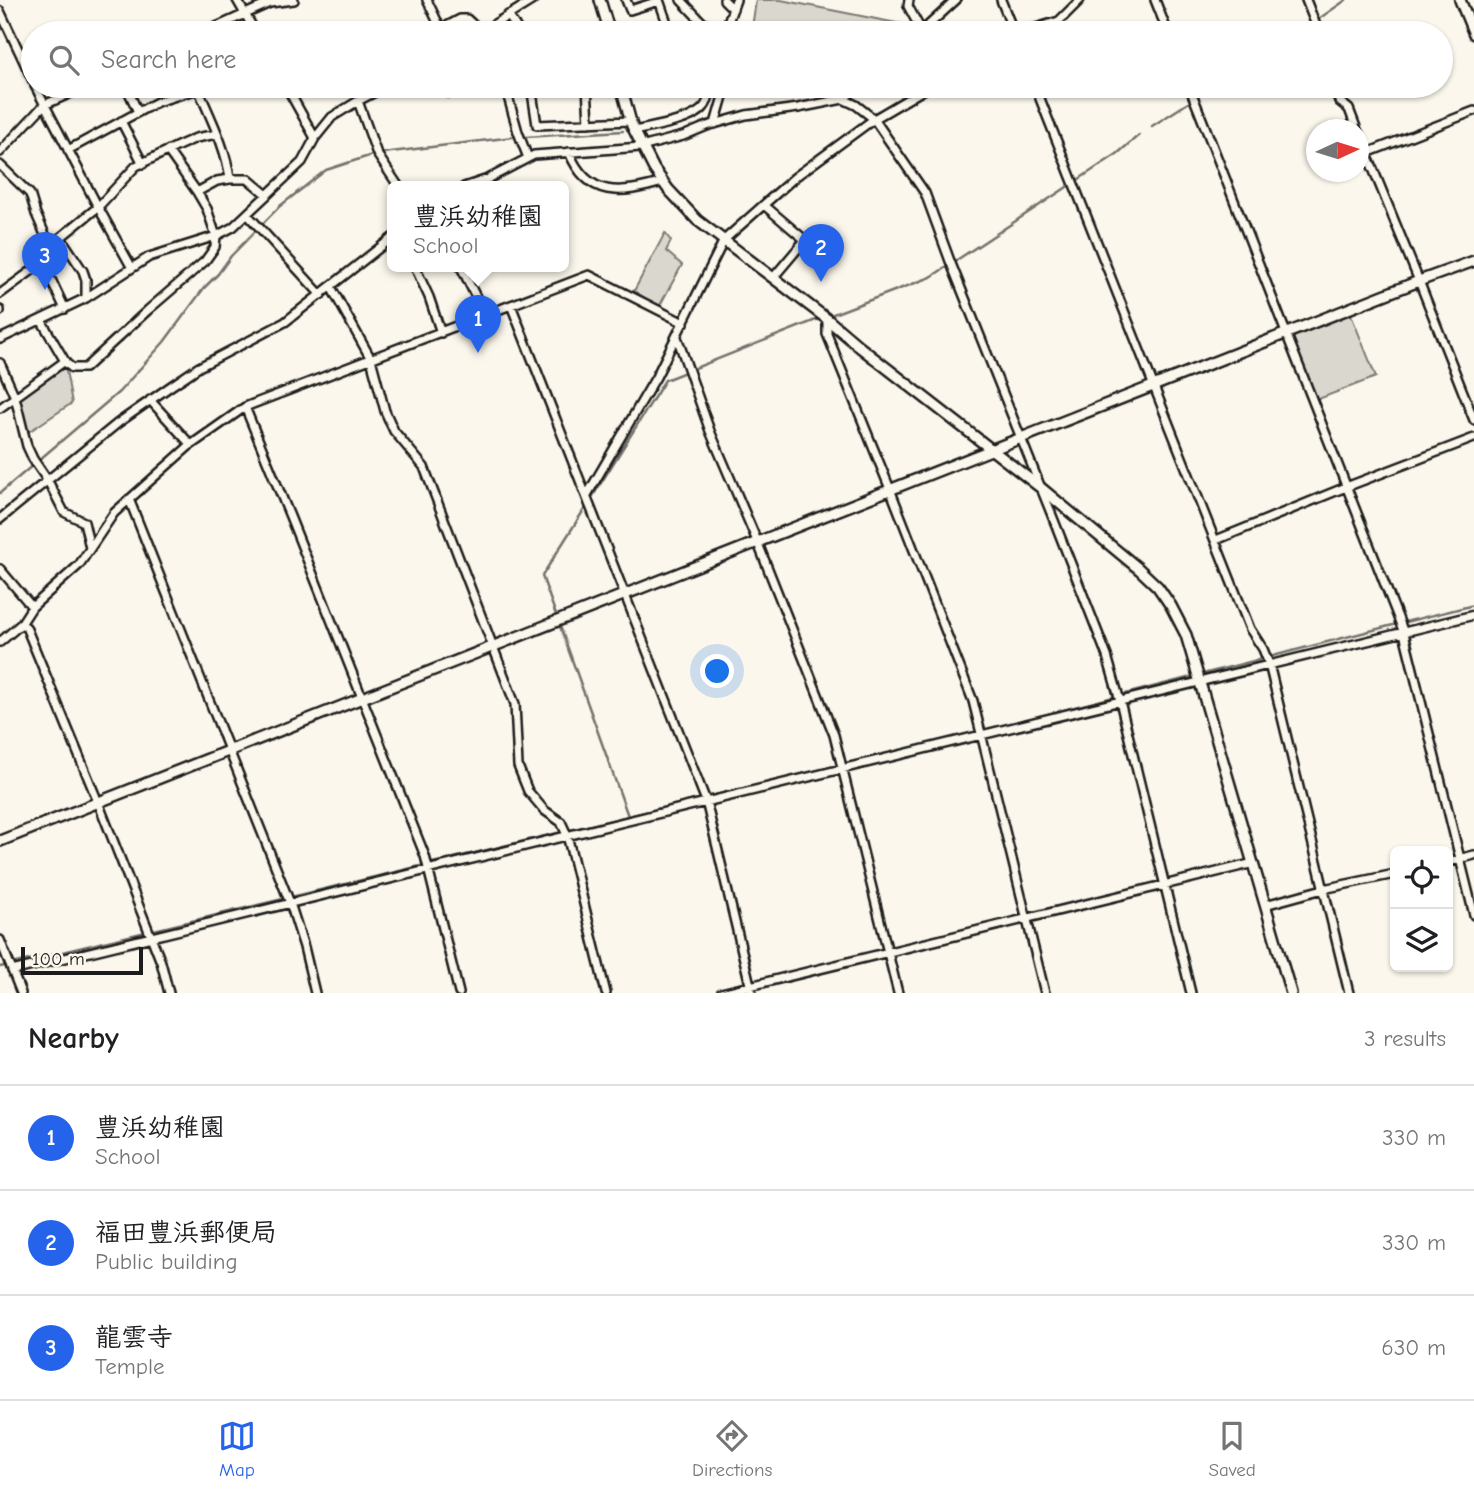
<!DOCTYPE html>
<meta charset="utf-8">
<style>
:root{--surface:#fff;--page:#f2f2f2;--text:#202124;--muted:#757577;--line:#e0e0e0;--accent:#2563eb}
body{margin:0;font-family:"Comic Neue","Klee One",sans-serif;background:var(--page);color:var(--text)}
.controls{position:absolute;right:21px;bottom:21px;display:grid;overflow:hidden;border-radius:10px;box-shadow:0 2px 5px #0004}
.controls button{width:63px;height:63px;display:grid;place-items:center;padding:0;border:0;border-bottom:2px solid var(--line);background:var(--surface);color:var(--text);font:35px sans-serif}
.compass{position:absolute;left:1306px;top:119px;width:63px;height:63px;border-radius:50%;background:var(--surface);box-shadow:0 2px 5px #0004;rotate:86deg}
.scale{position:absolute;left:21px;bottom:18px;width:122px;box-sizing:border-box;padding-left:7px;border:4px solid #1c1c1c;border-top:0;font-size:19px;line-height:24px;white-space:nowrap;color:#1c1c1c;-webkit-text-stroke:5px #fbf7ec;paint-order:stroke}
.you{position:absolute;left:718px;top:672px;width:24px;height:24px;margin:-18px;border:5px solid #fff;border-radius:50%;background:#1a73e8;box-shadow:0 0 0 10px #1a73e833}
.badge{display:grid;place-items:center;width:46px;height:46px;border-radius:50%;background:var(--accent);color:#fff;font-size:23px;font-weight:700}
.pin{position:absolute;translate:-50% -58px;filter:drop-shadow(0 2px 4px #0008)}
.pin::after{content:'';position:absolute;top:37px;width:24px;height:21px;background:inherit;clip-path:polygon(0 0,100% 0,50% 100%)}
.popup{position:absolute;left:387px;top:181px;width:182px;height:91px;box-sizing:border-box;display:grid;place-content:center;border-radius:10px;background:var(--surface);filter:drop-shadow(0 2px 5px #0005);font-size:23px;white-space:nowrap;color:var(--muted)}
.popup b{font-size:26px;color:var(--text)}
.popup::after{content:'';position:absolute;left:50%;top:100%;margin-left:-14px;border:14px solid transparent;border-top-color:var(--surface)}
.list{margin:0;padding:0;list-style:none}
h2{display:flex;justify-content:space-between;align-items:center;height:91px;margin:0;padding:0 28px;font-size:30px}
h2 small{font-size:23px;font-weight:400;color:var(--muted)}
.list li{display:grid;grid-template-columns:46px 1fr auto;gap:21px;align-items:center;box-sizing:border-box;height:105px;padding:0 28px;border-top:2px solid var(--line)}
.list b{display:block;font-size:26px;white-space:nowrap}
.list p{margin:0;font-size:23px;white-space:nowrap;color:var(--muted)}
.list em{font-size:23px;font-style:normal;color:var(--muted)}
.icon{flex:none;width:38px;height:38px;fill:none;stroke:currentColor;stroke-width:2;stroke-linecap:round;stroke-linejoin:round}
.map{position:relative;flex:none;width:1474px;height:993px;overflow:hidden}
.search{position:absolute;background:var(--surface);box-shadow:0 2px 5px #0004;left:21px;right:21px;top:21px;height:77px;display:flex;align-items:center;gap:18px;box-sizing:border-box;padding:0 24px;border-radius:38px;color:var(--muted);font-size:26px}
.sheet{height:406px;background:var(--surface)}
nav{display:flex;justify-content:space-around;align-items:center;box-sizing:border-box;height:98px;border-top:2px solid var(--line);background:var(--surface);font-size:19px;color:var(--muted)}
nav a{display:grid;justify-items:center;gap:4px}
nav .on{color:var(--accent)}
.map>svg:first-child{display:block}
</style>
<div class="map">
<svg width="1474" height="993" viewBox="0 0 1474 993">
<rect width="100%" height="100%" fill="#fbf7ec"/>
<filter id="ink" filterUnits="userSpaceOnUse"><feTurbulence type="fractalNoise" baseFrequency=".0143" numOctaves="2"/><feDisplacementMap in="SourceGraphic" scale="14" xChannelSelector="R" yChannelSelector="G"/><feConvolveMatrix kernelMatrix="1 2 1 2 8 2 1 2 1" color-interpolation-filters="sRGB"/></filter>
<g filter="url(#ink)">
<path fill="#dad7ce" stroke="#7b7a75" stroke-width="2" d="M 756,0 L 781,0 L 901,24 L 893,33 L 759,33 L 752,28 Z
M 665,233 L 671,241 L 666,251 L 682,265 L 659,307 L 634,291 Z
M 1350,312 L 1376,377 L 1316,400 L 1291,337 Z
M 65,365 L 72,403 L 27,433 L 18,398 Z"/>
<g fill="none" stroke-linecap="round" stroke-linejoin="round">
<path stroke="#74726e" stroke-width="2.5" d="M 1320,18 L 1346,0
M 1296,33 L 1311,24
M 1200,95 L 1215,86
M 1152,126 L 1188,103
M 525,137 L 623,131
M 383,153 L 513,137
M 828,316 L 931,277 L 1117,154 L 1139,135
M 0,493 L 119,392 L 164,342 L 204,288 L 218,274 L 231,256 L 280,206 L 326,170 L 372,155
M 591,499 L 665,380 L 821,318
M 587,505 L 542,576 L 628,816
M 990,729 L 1393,625 L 1474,605
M 0,967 L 895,752"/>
<defs>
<path id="minor" d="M 237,0 L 256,33
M 427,0 L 441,29 L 460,19 L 467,19 L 482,33
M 626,0 L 630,10 L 659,1
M 659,0 L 668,26 L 666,33
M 681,0 L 701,21 L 716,33
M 724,0 L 733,9
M 909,0 L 908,6 L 922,32
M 1001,0 L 1014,33
M 1155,0 L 1168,33
M 1306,0 L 1319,33
M 0,11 L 33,81
M 508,15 L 520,33
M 668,26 L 673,28 L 678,33
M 203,33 L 270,3 L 294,0
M 480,33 L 533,0
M 724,33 L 736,0
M 920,33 L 956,0
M 1019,33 L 1059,21 L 1080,0
M 35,86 L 98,207 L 132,268
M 126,86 L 138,112
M 286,86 L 315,138
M 444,86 L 449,93 L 478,86
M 505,86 L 518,132 L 528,158
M 531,86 L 537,125 L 630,121
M 587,86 L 589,123
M 1035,86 L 1250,629 L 1263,649 L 1269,664 L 1349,993
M 1189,86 L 1404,633 L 1474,915
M 1334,86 L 1339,101 L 1349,109 L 1357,130
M 843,99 L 856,105 L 874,119 L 925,193 L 950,261 L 1055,523 L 1107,656 L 1120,701 L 1191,993
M 358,101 L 377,154 L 399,187
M 121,121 L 143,164
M 715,124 L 726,86
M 634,131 C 651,127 694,121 704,107 C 709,102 709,93 711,86
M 1358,132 L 1419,281 L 1474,420
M 68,150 L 157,102 L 198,89
M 0,152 L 44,105 L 87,86
M 569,152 C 588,199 621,194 663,182
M 1367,153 L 1474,111
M 0,165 L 30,194 L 36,214 L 50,246
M 230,179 L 248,179 L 267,195
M 464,187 L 488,179 L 534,155 L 641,147 L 683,136 L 707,126 L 746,115 L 798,108 L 843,99 L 860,86
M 197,192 L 217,181 L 230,179 C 226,147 210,117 197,86
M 764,205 L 805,240 L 773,278
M 247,214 L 321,295
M 61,238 L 83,271 L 86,280 L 86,298
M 38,266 L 47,271 L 65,309
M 415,267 L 429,297 L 441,333
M 461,267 L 485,315
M 331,287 L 371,359 L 385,411 L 394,431 L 424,467 L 515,704 L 518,766 L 528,791 L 544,810 L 561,822 L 567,835 L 606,993
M 0,294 L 38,266 L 42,255 L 50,246 L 98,207 L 136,166 L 180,145 L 196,138 L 217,134
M 511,305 L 706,801 L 752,993
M 0,310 L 0,311
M 827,319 L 827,334 L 890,489 L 973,701 L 1045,993
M 41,320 L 66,363 L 72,368 L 85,368 L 148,310 L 205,261 L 215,247 L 216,236 L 207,209 L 197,192 L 168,151
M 677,337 L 710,431 L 757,541 L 834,735 L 898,993
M 0,339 L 86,298 L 149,257 L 216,236 L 233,227 L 302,162 L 315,138 L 332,117 L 358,101 L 387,86
M 0,363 L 15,397 L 27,446 L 33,459 L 48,481 L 64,512 L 84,522 L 90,548
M 150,400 L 191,445
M 245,407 L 291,519 L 425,856 L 459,993
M 0,408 L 65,361
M 587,495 L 656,377 L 724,240 L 795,177 L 874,119 L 930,86
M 129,499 L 290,903 L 304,947 L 315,993
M 0,519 L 118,423 L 168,388 L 199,367 L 285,322 L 392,238
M 1216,540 L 1346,487 L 1474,438
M 0,569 L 32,607
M 21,624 L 26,627 L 98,802 L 161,962 L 169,993
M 0,642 L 21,624 L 32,607 L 79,565 L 114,513 L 188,447 L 245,407 L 589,275 L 684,323
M 1448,862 L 1474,855
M 1265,905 L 1323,889 L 1395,874
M 0,940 L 21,993
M 12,971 L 1474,615
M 721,993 L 1254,863"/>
<path id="tertiary" d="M 600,0 L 610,33
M 1460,0 L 1474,34
M 621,86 L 632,126 L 654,169 L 668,189 L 697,220 L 827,319 L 861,348 L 1041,488 L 1139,569 L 1158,587 L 1171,606 L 1186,635 L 1291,993
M 0,841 L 1419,281 L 1474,261"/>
</defs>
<use href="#minor" stroke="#1c1c1c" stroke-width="12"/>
<use href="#tertiary" stroke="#1c1c1c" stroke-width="14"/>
<use href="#minor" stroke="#fbf7ec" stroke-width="7"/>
<use href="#tertiary" stroke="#fbf7ec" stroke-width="9"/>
</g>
</g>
</svg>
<div class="controls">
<button><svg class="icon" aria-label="locate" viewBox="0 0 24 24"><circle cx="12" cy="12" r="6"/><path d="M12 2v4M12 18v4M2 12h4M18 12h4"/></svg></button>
<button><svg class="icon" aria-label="layers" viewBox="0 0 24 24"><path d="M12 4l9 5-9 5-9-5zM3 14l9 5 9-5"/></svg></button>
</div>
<svg class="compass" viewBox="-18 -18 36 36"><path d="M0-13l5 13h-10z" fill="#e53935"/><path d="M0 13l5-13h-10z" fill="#757577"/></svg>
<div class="scale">100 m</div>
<div class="you"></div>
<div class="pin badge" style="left:478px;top:353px">1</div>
<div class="popup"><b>豊浜幼稚園</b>School</div>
<div class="pin badge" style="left:821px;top:282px">2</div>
<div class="pin badge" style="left:45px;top:290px">3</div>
<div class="search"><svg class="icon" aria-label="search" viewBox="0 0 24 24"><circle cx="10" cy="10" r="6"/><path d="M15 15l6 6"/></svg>Search here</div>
</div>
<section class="sheet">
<h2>Nearby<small>3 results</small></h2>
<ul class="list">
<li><span class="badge">1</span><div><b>豊浜幼稚園</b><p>School</p></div><em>330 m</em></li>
<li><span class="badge">2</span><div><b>福田豊浜郵便局</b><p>Public building</p></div><em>330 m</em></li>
<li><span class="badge">3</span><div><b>龍雲寺</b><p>Temple</p></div><em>630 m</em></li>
</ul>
</section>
<nav>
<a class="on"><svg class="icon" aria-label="map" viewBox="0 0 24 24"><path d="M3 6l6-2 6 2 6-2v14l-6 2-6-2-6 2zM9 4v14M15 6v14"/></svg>Map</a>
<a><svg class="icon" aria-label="directions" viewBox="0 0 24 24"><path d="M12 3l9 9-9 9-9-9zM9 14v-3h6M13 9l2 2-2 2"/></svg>Directions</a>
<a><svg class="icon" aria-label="saved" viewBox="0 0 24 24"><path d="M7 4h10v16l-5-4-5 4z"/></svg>Saved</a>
</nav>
